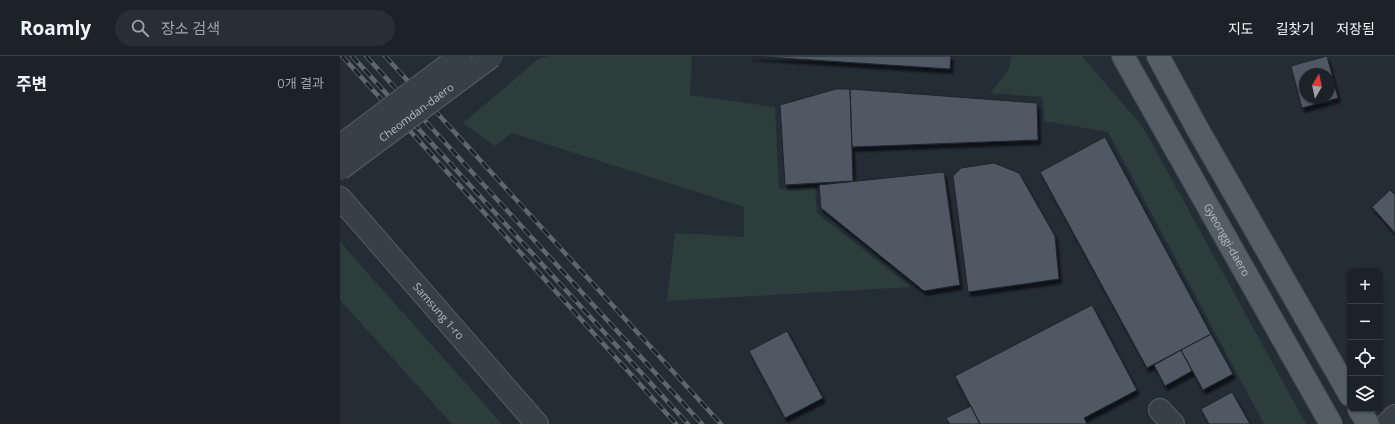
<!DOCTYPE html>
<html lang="ko">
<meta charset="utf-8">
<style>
:root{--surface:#1b2228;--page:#282f34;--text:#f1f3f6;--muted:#a0a4a8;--line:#393f45}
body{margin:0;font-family:"Open Sans","Noto Sans KR",sans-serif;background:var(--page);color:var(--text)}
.controls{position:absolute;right:12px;bottom:12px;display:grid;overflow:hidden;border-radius:8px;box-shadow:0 1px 3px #0004}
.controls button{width:36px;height:36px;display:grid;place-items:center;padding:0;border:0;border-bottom:1px solid var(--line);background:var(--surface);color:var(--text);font:20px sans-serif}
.compass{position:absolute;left:959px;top:12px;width:36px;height:36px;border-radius:50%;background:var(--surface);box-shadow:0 1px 3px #0004;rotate:9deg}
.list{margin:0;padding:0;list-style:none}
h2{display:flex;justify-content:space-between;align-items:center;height:52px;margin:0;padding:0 16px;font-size:17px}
h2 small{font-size:13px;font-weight:400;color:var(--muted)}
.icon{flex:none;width:22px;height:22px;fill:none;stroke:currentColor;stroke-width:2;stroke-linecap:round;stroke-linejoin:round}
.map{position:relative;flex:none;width:1055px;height:368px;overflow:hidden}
header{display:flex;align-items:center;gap:24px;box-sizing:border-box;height:56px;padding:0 20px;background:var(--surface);border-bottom:1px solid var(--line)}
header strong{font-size:19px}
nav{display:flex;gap:22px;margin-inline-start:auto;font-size:14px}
.search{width:280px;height:36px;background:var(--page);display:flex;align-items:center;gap:10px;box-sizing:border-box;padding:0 14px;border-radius:22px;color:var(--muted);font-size:15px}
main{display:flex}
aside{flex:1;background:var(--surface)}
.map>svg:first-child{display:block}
</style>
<header>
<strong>Roamly</strong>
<div class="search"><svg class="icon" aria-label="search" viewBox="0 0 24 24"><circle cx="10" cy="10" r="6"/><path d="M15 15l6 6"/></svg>장소 검색</div>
<nav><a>지도</a><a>길찾기</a><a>저장됨</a></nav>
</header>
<main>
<aside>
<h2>주변<small>0개 결과</small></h2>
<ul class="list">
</ul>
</aside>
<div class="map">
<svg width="1055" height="368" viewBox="0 0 1055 368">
<defs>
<filter id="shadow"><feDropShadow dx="2.5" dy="4.5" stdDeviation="1" flood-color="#0009"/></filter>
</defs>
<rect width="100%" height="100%" fill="#242d36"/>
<path fill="#2c3d3c" d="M 209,0 L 352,0 L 350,39 L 435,51 L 439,133 L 475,131 L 477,157 L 571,231 L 327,245 L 335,177 L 404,181 L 404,151 L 172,77 L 155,90 L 123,67 L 198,3 Z
M 672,0 L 742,0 L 803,71 L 966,368 L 924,368 L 768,76 L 704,65 L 703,41 L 650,37 L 668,15 Z
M 0,186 L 162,368 L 112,368 L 0,244 Z"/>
<path fill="#4f5964" stroke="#1e262d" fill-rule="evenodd" filter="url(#shadow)" d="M 410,0 L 611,0 L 610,13 Z
M 987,0 L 998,42 L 962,52 L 951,10 ZM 965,18 L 989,18 L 989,42 L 965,42 Z
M 496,33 L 510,33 L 513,125 L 445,129 L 440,49 Z
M 510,33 L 697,47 L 698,84 L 512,91 Z
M 765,81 L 871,278 L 807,312 L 700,116 Z
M 654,107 L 679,117 L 715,180 L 719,223 L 628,236 L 613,120 L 621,112 Z
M 604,116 L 620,229 L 584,235 L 481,152 L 479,129 Z
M 1050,134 L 1055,139 L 1055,177 L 1032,151 Z
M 752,249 L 797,334 L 744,362 L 747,368 L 640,368 L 615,320 Z
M 447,275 L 483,342 L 445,362 L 409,295 Z
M 871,278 L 893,318 L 863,334 L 841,294 Z
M 841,294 L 852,315 L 825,330 L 814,309 Z
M 892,336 L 910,368 L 869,368 L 861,353 Z
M 631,350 L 640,368 L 610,368 L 606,362 Z"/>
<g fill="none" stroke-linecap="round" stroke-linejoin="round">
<defs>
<g id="minor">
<path id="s1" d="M 0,142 L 197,368"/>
<path d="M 820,354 L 833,368"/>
<path d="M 1047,368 L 1055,360"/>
</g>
<g id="major">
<path id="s2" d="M 783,0 L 991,368"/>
<path d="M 818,0 L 857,72 L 1010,339"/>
<path d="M 1019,353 L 1028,368"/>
</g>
</defs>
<use href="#minor" stroke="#555d64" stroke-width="24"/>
<use href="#major" stroke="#404850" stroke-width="24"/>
<use href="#minor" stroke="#373f47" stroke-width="22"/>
<use href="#major" stroke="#555e66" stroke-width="22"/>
<defs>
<path id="rail" d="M 2,0 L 336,368
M 12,0 L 348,368
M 26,0 L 362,368
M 45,0 L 381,368"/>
</defs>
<use href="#rail" stroke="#5e6670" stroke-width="4.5"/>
<use href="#rail" stroke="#1c242b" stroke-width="3" stroke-dasharray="9" stroke-linecap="butt"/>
<defs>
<g id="minor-bridge">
<path d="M 0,90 L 120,0"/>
<path id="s3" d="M 0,113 L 152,0"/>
</g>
</defs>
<use href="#minor-bridge" stroke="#555d64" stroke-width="24" stroke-linecap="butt"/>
<use href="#minor-bridge" stroke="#373f47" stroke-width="22"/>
</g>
<g text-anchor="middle" stroke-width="4" stroke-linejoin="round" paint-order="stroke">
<g font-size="11" fill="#b2bac3" stroke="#1c242b">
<text dy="4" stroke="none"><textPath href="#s3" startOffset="95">Cheomdan-daero</textPath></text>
<text dy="4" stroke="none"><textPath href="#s2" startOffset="211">Gyeonggi-daero</textPath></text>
<text dy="4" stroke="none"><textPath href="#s1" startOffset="150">Samsung 1-ro</textPath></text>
</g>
</g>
</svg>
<div class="controls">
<button>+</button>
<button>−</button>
<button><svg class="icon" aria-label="locate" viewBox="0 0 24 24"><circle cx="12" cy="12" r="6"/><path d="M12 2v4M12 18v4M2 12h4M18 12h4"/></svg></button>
<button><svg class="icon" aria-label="layers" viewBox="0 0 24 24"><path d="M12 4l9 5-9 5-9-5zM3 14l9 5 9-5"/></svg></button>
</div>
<svg class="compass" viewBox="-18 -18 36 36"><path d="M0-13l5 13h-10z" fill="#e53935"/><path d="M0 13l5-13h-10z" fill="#a0a4a8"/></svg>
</div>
</main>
